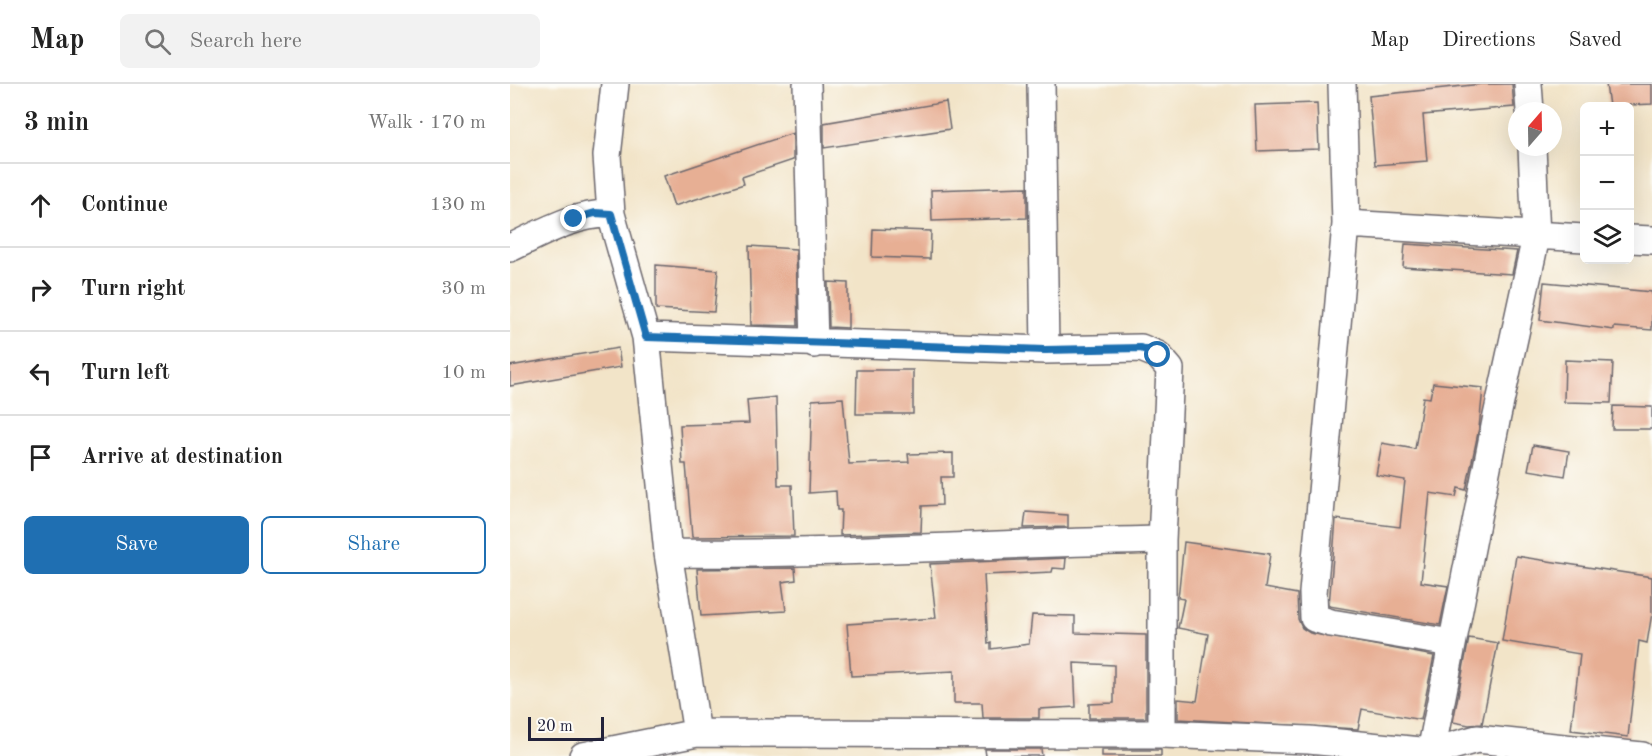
<!DOCTYPE html>
<meta charset="utf-8">
<style>
:root{--surface:#fff;--page:#f2f2f2;--text:#222;--muted:#767676;--line:#e0e0e0;--accent:#1f6fb2}
body{margin:0;font-family:"Old Standard TT",serif;background:var(--page);color:var(--text)}
.controls{position:absolute;right:18px;top:18px;display:grid;overflow:hidden;border-radius:9px;box-shadow:0 6px 24px #0002}
.controls button{width:54px;height:54px;display:grid;place-items:center;padding:0;border:0;border-bottom:2px solid var(--line);background:var(--surface);color:var(--text);font:30px sans-serif}
.compass{position:absolute;left:998px;top:18px;width:54px;height:54px;border-radius:50%;background:var(--surface);box-shadow:0 6px 24px #0002;rotate:20deg}
.scale{position:absolute;left:18px;bottom:15px;width:76px;box-sizing:border-box;padding-left:6px;border:3px solid #22223b;border-top:0;font-size:16px;line-height:21px;white-space:nowrap;color:#22223b;-webkit-text-stroke:4px #fdfcf7;paint-order:stroke}
.stop{position:absolute;width:18px;height:18px;margin:-14px;border:4px solid #1f6fb2;border-radius:50%;background:#fff}
.stop.end{background:#1f6fb2;border-color:#fff;box-shadow:0 2px 6px #0008}
.list{margin:0;padding:0;list-style:none}
h2{display:flex;justify-content:space-between;align-items:center;height:78px;margin:0;padding:0 24px;font-size:26px}
h2 small{font-size:20px;font-weight:400;color:var(--muted)}
.list li{display:grid;grid-template-columns:39px 1fr auto;gap:18px;align-items:center;box-sizing:border-box;height:84px;padding:0 24px;border-top:2px solid var(--line)}
.list b{display:block;font-size:22px;white-space:nowrap}
.list em{font-size:20px;font-style:normal;color:var(--muted)}
.actions{display:flex;gap:12px;padding:18px 24px}
.actions a{flex:1;padding:14px 0;border:2px solid var(--accent);border-radius:9px;text-align:center;font-size:21px;color:var(--accent)}
.actions .main{background:var(--accent);color:#fff}
.icon{flex:none;width:33px;height:33px;fill:none;stroke:currentColor;stroke-width:2;stroke-linecap:round;stroke-linejoin:round}
.map{position:relative;flex:none;width:1142px;height:672px;overflow:hidden}
header{display:flex;align-items:center;gap:36px;box-sizing:border-box;height:84px;padding:0 30px;background:var(--surface);border-bottom:2px solid var(--line)}
header strong{font-size:28px}
nav{display:flex;gap:33px;margin-inline-start:auto;font-size:21px}
.search{width:420px;height:54px;background:var(--page);display:flex;align-items:center;gap:15px;box-sizing:border-box;padding:0 21px;border-radius:9px;color:var(--muted);font-size:22px}
main{display:flex}
aside{flex:1;background:var(--surface)}
.map>svg:first-child{display:block}
</style>
<header>
<strong>Map</strong>
<div class="search"><svg class="icon" aria-label="search" viewBox="0 0 24 24"><circle cx="10" cy="10" r="6"/><path d="M15 15l6 6"/></svg>Search here</div>
<nav><a>Map</a><a>Directions</a><a>Saved</a></nav>
</header>
<main>
<aside>
<h2>3 min<small>Walk · 170 m</small></h2>
<ul class="list">
<li><svg class="icon" aria-label="ahead" viewBox="0 0 24 24"><path d="M12 20V5M6 11l6-6 6 6"/></svg><div><b>Continue</b></div><em>130 m</em></li>
<li><svg class="icon" aria-label="right" viewBox="0 0 24 24"><path d="M7 20v-9h11M14 6l5 5-5 5"/></svg><div><b>Turn right</b></div><em>30 m</em></li>
<li><svg class="icon" aria-label="left" viewBox="0 0 24 24"><path d="M17 20v-9H6M10 6l-5 5 5 5"/></svg><div><b>Turn left</b></div><em>10 m</em></li>
<li><svg class="icon" aria-label="arrive" viewBox="0 0 24 24"><path d="M6 21V4h12l-3 4 3 4H6"/></svg><div><b>Arrive at destination</b></div></li>
</ul>
<div class="actions"><a class="main">Save</a><a>Share</a></div>
</aside>
<div class="map">
<svg width="1142" height="672" viewBox="0 0 1142 672">
<rect width="100%" height="100%" fill="#fdfcf7"/>
<filter id="ink" filterUnits="userSpaceOnUse"><feTurbulence type="fractalNoise" baseFrequency=".0167" numOctaves="2"/><feDisplacementMap in="SourceGraphic" scale="12" xChannelSelector="R" yChannelSelector="G"/><feConvolveMatrix kernelMatrix="1 2 1 2 8 2 1 2 1" color-interpolation-filters="sRGB"/></filter>
<filter id="wash" filterUnits="userSpaceOnUse"><feTurbulence type="fractalNoise" baseFrequency=".008" numOctaves="4" result="noise"/><feDisplacementMap in="SourceGraphic" scale="24" xChannelSelector="R" yChannelSelector="G"/><feGaussianBlur stdDeviation="1.35" result="paint"/><feColorMatrix in="noise" values="0 0 0 0 0 0 0 0 0 0 0 0 0 0 0 0 0 1.4 0 .05"/><feComposite in="paint" operator="in"/></filter>
<g filter="url(#wash)">
<rect width="100%" height="100%" fill="#f2e4c8"/>
<g id="blocks">
<path fill="#e7af94" d="M 972,0 L 1002,0 L 1004,23 L 913,31 L 917,77 L 865,81 L 859,12 Z
M 1096,0 L 1142,0 L 1142,20 L 1099,22 Z
M 436,18 L 440,45 L 314,64 L 314,39 Z
M 807,19 L 809,65 L 747,67 L 745,21 Z
M 283,49 L 283,76 L 232,93 L 234,100 L 164,122 L 154,92 Z
M 517,103 L 517,134 L 422,137 L 421,106 Z
M 363,145 L 421,147 L 420,175 L 362,173 Z
M 895,160 L 1007,167 L 1002,190 L 893,183 Z
M 239,162 L 286,165 L 288,242 L 241,241 Z
M 146,181 L 208,186 L 204,228 L 146,225 Z
M 318,198 L 338,199 L 338,244 L 319,243 Z
M 1034,198 L 1142,208 L 1142,246 L 1104,243 L 1104,246 L 1030,236 Z
M 108,264 L 111,283 L 0,302 L 0,282 Z
M 1055,276 L 1103,278 L 1101,319 L 1054,318 Z
M 347,286 L 403,286 L 403,330 L 346,330 Z
M 923,299 L 973,304 L 969,344 L 956,406 L 948,404 L 946,413 L 920,409 L 911,498 L 938,502 L 930,541 L 819,522 L 826,435 L 890,443 L 895,396 L 866,391 L 872,359 L 905,365 L 913,313 L 920,314 Z
M 266,313 L 268,401 L 282,401 L 284,452 L 182,453 L 176,380 L 172,380 L 170,341 L 239,339 L 237,316 Z
M 333,314 L 339,380 L 399,378 L 398,370 L 443,369 L 443,393 L 431,393 L 432,421 L 412,422 L 411,448 L 330,451 L 331,426 L 327,426 L 326,407 L 299,409 L 302,316 Z
M 1103,322 L 1142,323 L 1142,345 L 1102,345 Z
M 1023,361 L 1059,367 L 1055,392 L 1018,386 Z
M 516,428 L 558,431 L 558,443 L 514,444 Z
M 674,458 L 760,470 L 755,504 L 787,510 L 788,535 L 792,544 L 800,549 L 924,572 L 911,636 L 852,625 L 848,645 L 668,635 L 668,615 L 687,617 L 698,550 L 668,544 L 674,515 L 668,514 Z
M 1006,472 L 1142,493 L 1142,529 L 1137,559 L 1129,557 L 1118,653 L 1061,646 L 1070,570 L 992,557 Z
M 556,474 L 555,485 L 543,484 L 542,488 L 474,491 L 478,560 L 481,559 L 481,565 L 519,560 L 522,531 L 565,532 L 565,549 L 636,551 L 636,634 L 579,634 L 579,620 L 604,619 L 604,581 L 564,579 L 566,623 L 529,625 L 529,634 L 473,634 L 472,619 L 444,619 L 444,587 L 341,592 L 337,540 L 426,534 L 420,480 Z
M 285,484 L 286,496 L 272,498 L 276,527 L 191,532 L 187,485 Z
M 959,554 L 988,559 L 972,640 L 959,641 L 943,638 Z
M 475,665 L 531,665 L 532,672 L 476,672 Z
M 592,666 L 651,666 L 651,672 L 592,672 Z"/>
</g>
</g>
<g filter="url(#ink)">
<use href="#blocks" fill-opacity="0" stroke="#6b666c" stroke-width="1.5"/>
<g fill="none" stroke-linecap="round" stroke-linejoin="round">
<defs>
<path id="minor" d="M 105,0 L 97,72 L 101,130 L 136,253 L 158,469 L 187,649
M 297,0 L 304,260
M 531,0 L 535,266
M 832,0 L 836,140 L 803,509 L 804,534 L 821,539 L 941,559
M 1018,0 L 1020,27
M 836,140 L 1074,154
M 1120,155 L 1142,156
M 0,164 C 32,149 65,129 101,130
M 136,253 L 535,266 L 631,264 L 648,271 L 660,285 L 652,456 L 652,650
M 158,469 C 323,471 487,459 652,456
M 921,668 L 987,332 L 1026,153 L 1022,63
M 73,672 L 187,649 L 652,650 L 799,656 L 921,668 L 967,655 L 1132,672"/>
</defs>
<use href="#minor" stroke="#6b666c" stroke-width="30"/>
<use href="#minor" stroke="#fff" stroke-width="27"/>
</g>
</g>
<g fill="none" stroke-linecap="round" stroke-linejoin="round" filter="url(#ink)">
<path stroke="#1f6fb2" stroke-width="8" d="M 64,135 L 85,129 L 101,130 L 136,253 L 535,266 L 631,264 L 648,271"/>
</g>
</svg>
<div class="controls">
<button>+</button>
<button>−</button>
<button><svg class="icon" aria-label="layers" viewBox="0 0 24 24"><path d="M12 4l9 5-9 5-9-5zM3 14l9 5 9-5"/></svg></button>
</div>
<svg class="compass" viewBox="-18 -18 36 36"><path d="M0-13l5 13h-10z" fill="#e53935"/><path d="M0 13l5-13h-10z" fill="#767676"/></svg>
<div class="scale">20 m</div>
<div class="stop" style="left:648px;top:271px"></div>
<div class="stop end" style="left:64px;top:135px"></div>
</div>
</main>
